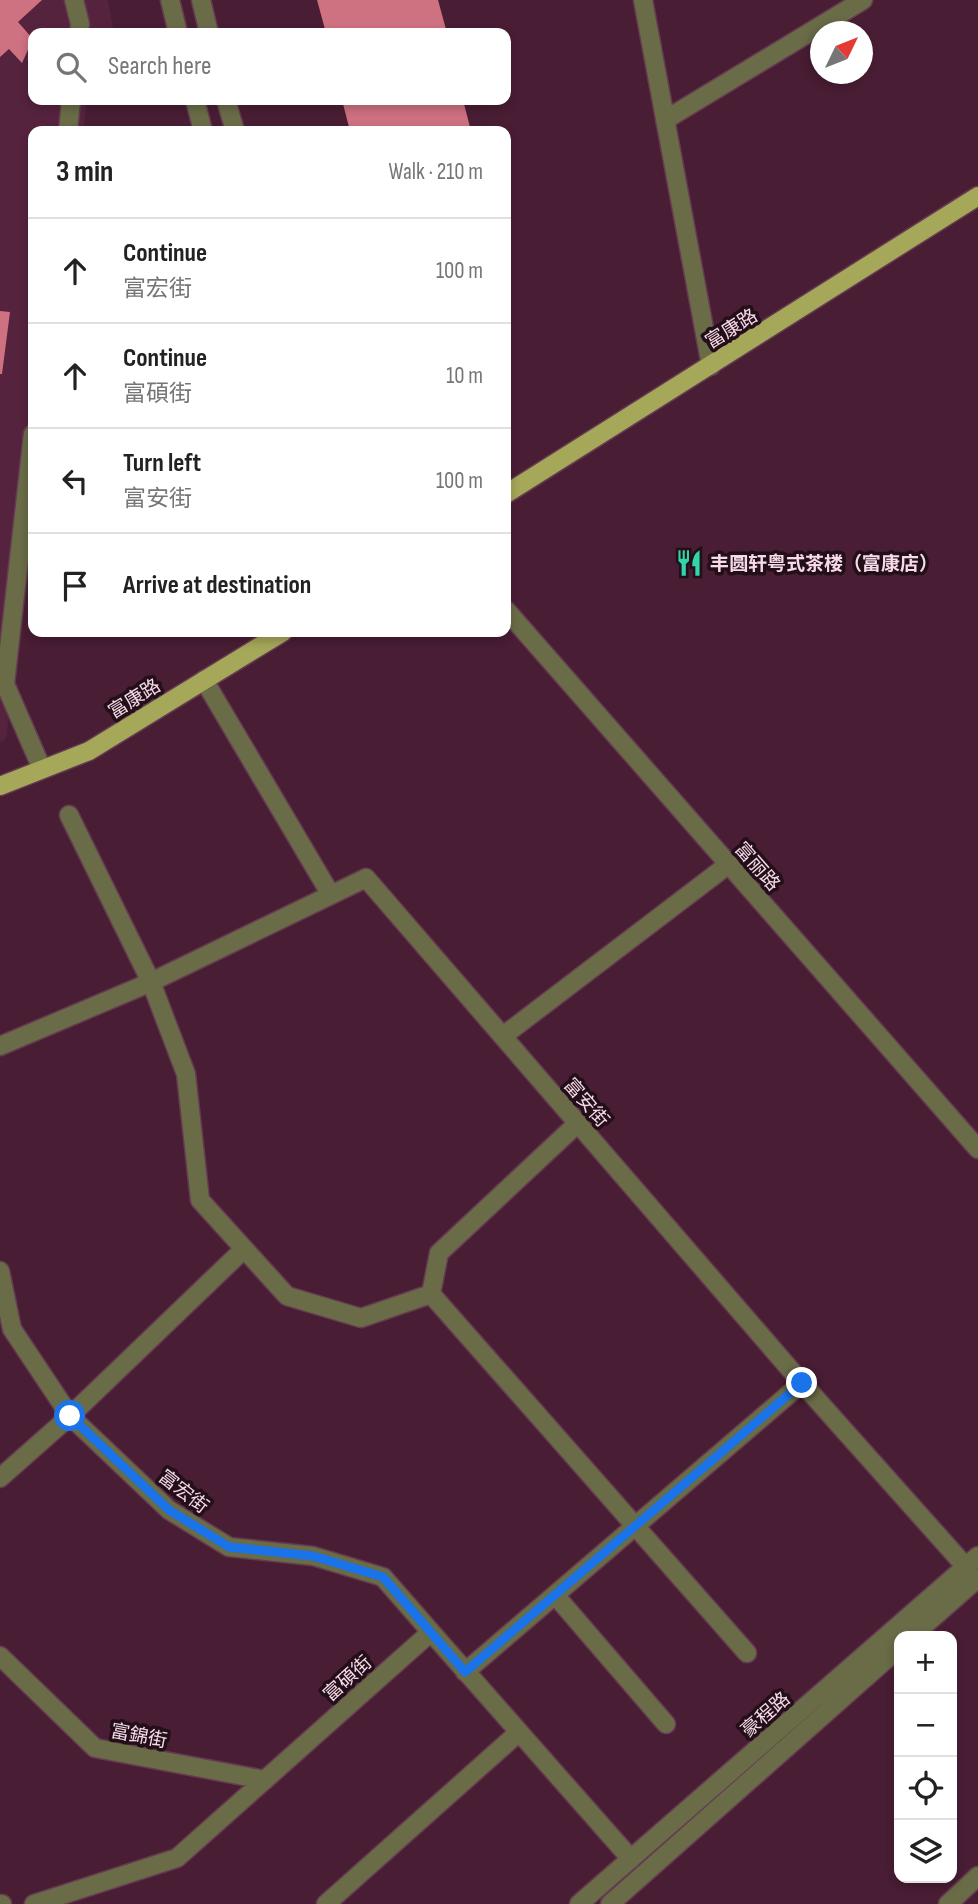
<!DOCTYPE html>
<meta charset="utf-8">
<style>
:root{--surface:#fff;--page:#f2f2f2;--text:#222;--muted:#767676;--line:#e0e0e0}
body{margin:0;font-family:"Sofia Sans Condensed","Noto Sans SC",sans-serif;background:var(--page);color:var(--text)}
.controls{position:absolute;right:21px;bottom:21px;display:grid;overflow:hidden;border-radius:14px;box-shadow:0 4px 10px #0003}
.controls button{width:63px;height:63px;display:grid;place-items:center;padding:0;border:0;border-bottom:2px solid var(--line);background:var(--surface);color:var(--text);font:35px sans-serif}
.compass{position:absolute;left:810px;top:21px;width:63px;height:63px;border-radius:50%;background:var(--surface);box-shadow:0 4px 10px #0003;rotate:47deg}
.stop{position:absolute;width:21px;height:21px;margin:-16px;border:5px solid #1a73e8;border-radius:50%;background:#fff}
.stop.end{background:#1a73e8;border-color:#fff;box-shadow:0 2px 7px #0008}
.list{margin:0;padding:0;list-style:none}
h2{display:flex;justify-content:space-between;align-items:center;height:91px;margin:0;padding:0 28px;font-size:30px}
h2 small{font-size:23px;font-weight:400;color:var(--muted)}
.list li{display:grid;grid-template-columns:46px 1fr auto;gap:21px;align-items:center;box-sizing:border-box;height:105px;padding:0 28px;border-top:2px solid var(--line)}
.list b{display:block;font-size:26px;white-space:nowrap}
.list p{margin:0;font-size:23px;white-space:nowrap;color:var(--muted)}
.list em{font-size:23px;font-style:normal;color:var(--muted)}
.icon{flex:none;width:38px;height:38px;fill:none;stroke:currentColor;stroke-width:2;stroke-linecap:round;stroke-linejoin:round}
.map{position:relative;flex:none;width:978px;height:1904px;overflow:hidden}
.search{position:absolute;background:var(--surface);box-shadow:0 4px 10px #0003;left:28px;top:28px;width:483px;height:77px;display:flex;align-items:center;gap:18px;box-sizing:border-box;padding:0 24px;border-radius:14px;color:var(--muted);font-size:26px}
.panel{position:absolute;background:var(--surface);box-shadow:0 4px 10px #0003;left:28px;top:126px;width:483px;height:511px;border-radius:14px}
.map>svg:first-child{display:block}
</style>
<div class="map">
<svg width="978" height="1904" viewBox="0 0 978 1904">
<rect width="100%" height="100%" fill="#491d34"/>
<path fill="#56233e" d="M 0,0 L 108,0 L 114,33 L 33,33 L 33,100 L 87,100 L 83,131 L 33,131 L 33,523 L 6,739 L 0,742 Z"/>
<path fill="#ce7181" d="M 0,0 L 42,0 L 18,22 L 33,39 L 22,63 L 9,49 L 0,57 Z
M 317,0 L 438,0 L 447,33 L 326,33 Z
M 342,100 L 463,100 L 471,131 L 350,131 Z
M 0,311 L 10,312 L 2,374 L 0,374 Z"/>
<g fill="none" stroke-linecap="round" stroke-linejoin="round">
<defs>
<path id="minor" d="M 74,0 L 80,24 L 79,33
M 643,0 L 711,366
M 665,120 L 863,0
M 68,131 L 71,100
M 33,434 L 5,684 L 42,769
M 204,680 L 331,895
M 69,815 L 151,982 L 186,1074 L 200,1200 L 287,1296 L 361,1318 L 431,1294 L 747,1653
M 503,1036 L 729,864
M 0,1046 L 149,983 L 366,878 L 802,1383 L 465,1672
M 0,1271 L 12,1329 L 70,1416 L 169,1510 L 229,1547 L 313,1556 L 383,1577 L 431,1632
M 431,1294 L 439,1253 L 578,1123
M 802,1383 L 966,1567
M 0,1478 L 70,1416 L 244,1249
M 555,1595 L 666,1724
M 0,1656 L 95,1748 L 265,1780
M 0,1904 L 2,1904
M 34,1904 L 177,1858 L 431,1632 L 631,1859
M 326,1904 L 518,1733
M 948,1904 L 978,1876"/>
<path id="tertiary" d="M 170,0 L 178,33
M 201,0 L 209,33
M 195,100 L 203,131
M 226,100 L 235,131
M 506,610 L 978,1149
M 912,1636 L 978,1578
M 579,1904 L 978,1556
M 610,1904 L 899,1648"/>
<path id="primary" d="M 506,494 L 978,196
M 0,786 L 89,751 L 283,632"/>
</defs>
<use href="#minor" stroke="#653b51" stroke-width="21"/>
<use href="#tertiary" stroke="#653b51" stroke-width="21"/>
<use href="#primary" stroke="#653b51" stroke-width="21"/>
<use href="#minor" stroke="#6a6b47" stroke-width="18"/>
<use href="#tertiary" stroke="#6a6b47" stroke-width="18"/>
<use href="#primary" stroke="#a5a759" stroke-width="18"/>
</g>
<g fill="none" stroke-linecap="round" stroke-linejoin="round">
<path stroke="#1a73e8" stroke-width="9" d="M 70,1416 L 169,1510 L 229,1547 L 313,1556 L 383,1577 L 465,1672 L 802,1383"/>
</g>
<defs>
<symbol id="restaurant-bare" viewBox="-9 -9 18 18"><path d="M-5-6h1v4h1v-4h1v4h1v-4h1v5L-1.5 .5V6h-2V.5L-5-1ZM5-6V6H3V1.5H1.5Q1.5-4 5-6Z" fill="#32d4a9" stroke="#230f19" stroke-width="2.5" paint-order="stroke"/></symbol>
</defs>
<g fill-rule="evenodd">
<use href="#restaurant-bare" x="670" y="544" width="38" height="38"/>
</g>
<g text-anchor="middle" stroke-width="7" stroke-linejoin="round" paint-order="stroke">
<g font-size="19" fill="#f7dae7" stroke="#230f19">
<text transform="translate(731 328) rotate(-32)" y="7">富康路</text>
<text transform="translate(134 698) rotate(-32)" y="7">富康路</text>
<text transform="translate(758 866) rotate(49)" y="7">富丽路</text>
<text transform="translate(587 1102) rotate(49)" y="7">富安街</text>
<text transform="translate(184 1491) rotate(38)" y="7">富宏街</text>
<text transform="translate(347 1678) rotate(-42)" y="7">富碩街</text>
<text transform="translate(765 1714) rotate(-41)" y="7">豪程路</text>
<text transform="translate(139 1735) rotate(11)" y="7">富錦街</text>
</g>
<g font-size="19" font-weight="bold" fill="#f7dae7" stroke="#230f19" text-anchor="start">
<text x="710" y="570">丰圆轩粤式茶楼（富康店）</text>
</g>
</g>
</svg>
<div class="controls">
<button>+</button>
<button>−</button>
<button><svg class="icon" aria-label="locate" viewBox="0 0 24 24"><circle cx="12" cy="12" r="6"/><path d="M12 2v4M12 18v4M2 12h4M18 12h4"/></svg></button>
<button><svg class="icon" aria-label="layers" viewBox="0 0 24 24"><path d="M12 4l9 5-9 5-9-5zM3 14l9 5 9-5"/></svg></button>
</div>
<svg class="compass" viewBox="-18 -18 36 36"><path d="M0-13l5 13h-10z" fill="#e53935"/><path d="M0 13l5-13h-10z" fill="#767676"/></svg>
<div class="stop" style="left:70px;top:1416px"></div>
<div class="stop end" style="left:802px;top:1383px"></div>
<div class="search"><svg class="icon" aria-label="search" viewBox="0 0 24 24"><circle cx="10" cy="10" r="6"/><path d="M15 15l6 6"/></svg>Search here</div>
<section class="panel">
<h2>3 min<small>Walk · 210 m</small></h2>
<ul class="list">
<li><svg class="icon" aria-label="ahead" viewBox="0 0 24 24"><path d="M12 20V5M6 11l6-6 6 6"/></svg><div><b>Continue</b><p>富宏街</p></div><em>100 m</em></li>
<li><svg class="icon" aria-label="ahead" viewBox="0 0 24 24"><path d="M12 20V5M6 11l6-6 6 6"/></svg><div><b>Continue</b><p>富碩街</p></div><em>10 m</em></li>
<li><svg class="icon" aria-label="left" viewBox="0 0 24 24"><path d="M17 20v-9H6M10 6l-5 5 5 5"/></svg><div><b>Turn left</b><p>富安街</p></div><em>100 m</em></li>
<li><svg class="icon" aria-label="arrive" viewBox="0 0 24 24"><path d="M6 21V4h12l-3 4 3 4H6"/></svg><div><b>Arrive at destination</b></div></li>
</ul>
</section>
</div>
